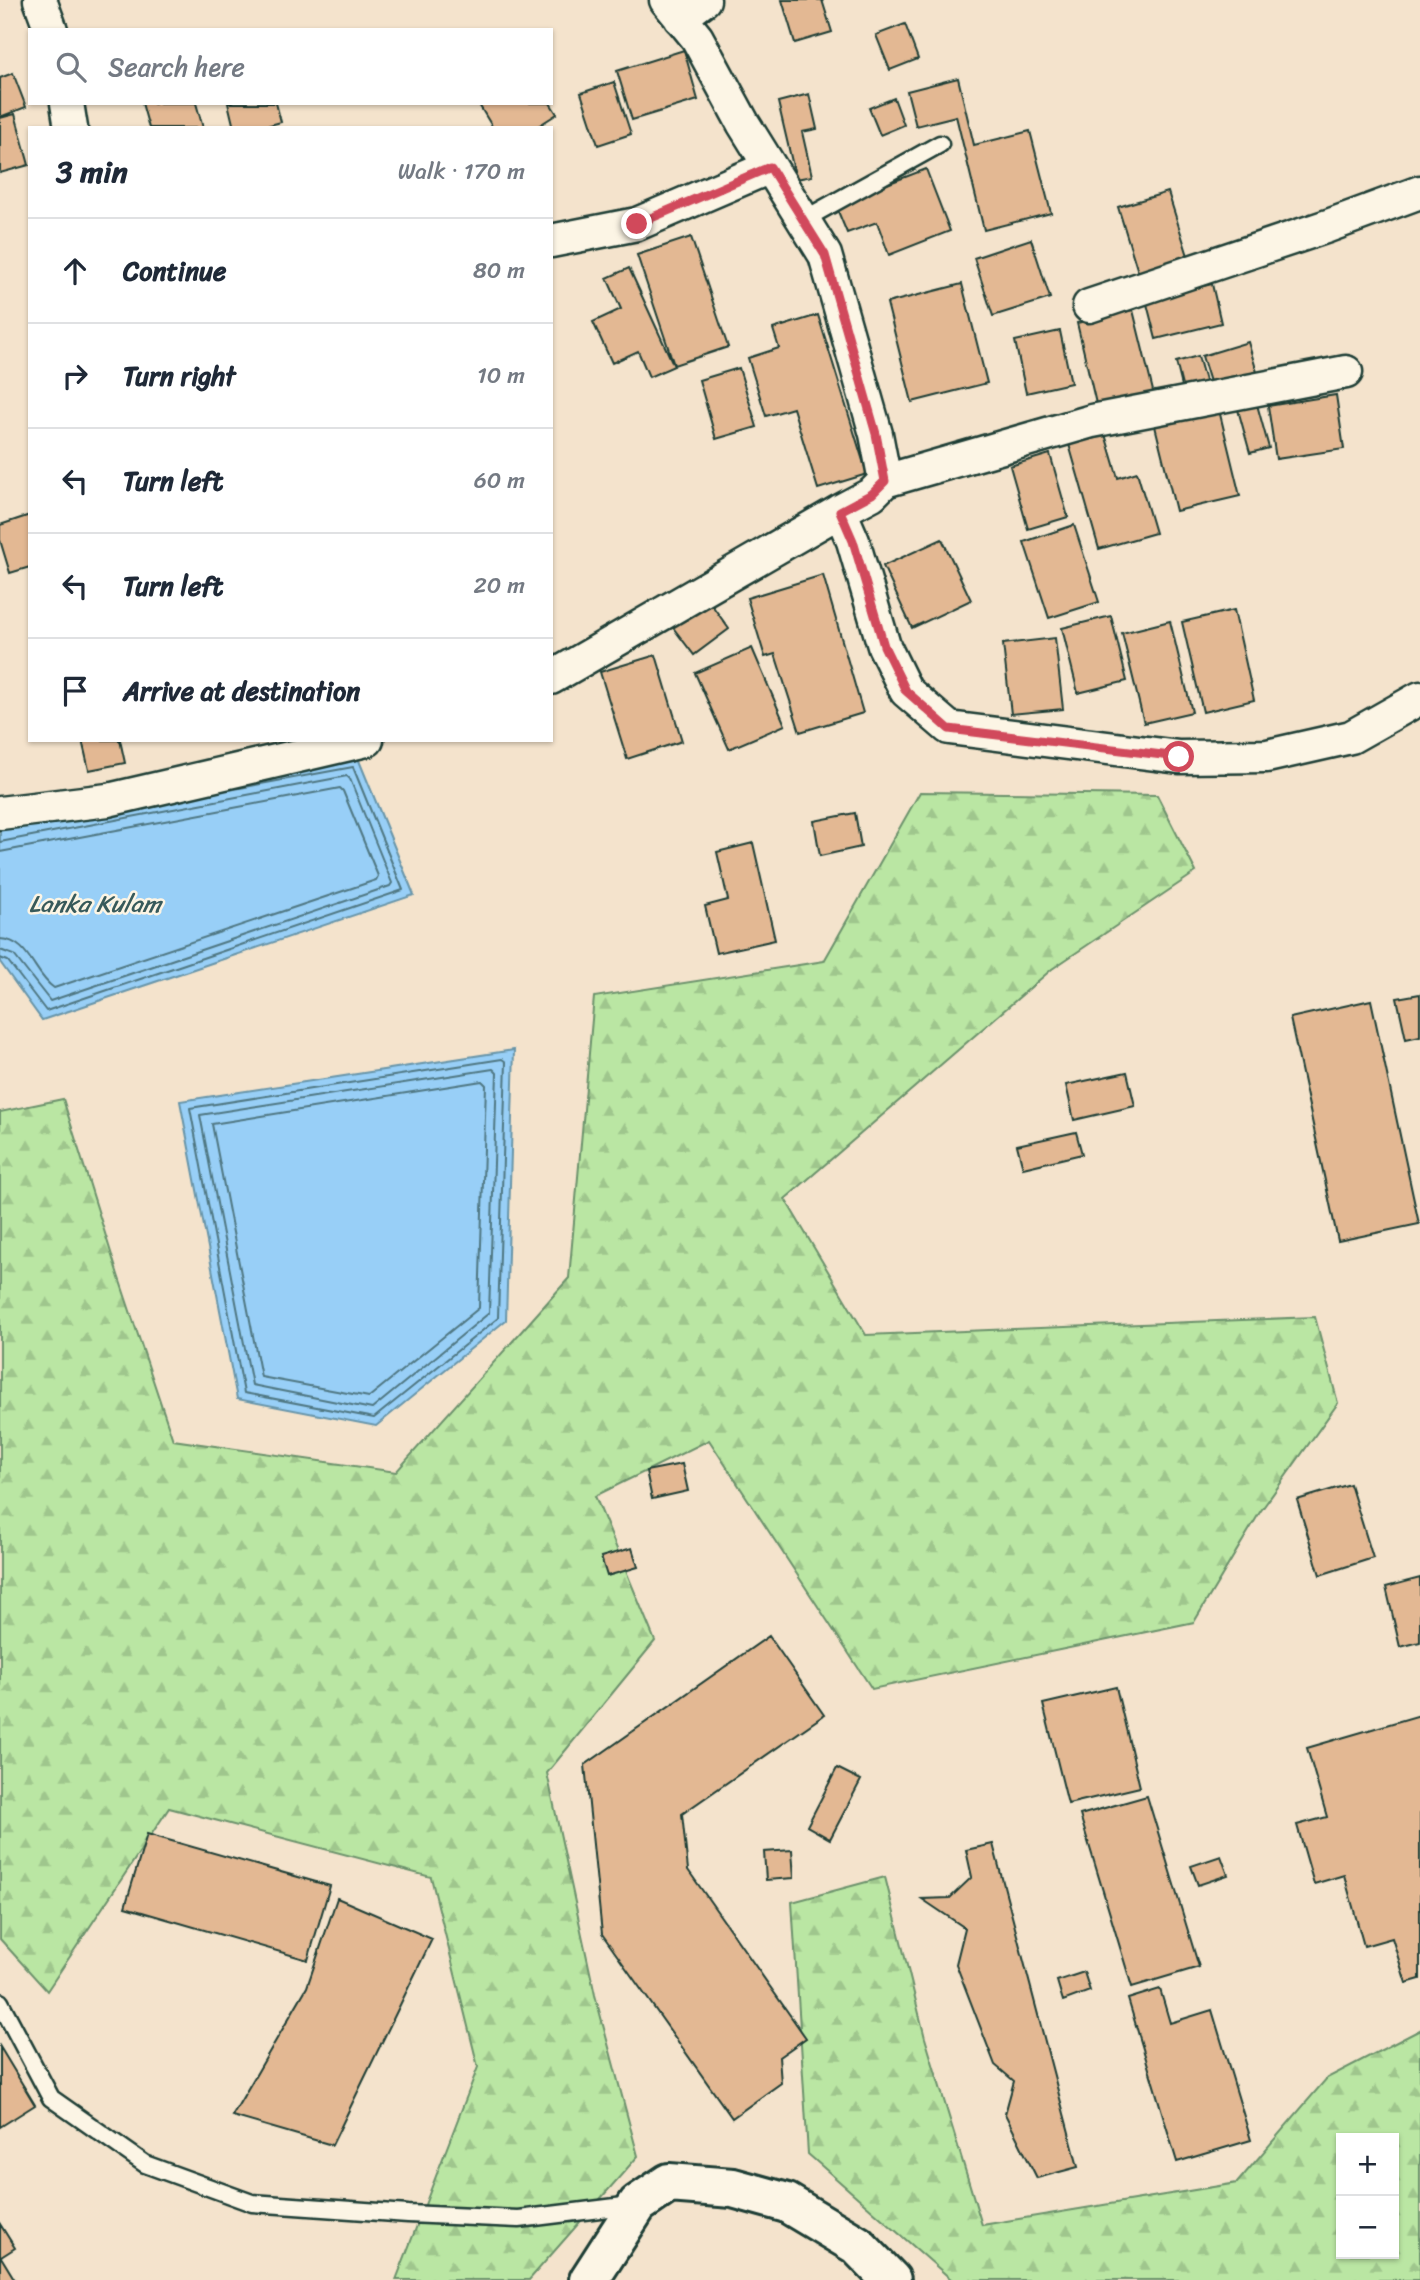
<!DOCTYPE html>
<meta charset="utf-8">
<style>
:root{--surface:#fff;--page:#f2f2f3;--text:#1f2937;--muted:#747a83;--line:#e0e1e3}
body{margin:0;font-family:Sriracha,sans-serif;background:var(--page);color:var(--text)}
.controls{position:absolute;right:21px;bottom:21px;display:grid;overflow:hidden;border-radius:0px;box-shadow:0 2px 5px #0004}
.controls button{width:63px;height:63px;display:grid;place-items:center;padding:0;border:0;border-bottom:2px solid var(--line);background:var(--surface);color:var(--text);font:35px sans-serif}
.stop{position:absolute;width:21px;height:21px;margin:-16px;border:5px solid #d1495b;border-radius:50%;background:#fff}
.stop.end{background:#d1495b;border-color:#fff;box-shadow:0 2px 7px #0008}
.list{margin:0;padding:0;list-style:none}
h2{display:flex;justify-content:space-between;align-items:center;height:91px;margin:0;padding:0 28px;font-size:30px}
h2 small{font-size:23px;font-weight:400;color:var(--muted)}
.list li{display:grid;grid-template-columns:46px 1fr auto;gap:21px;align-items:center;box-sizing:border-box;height:105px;padding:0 28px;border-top:2px solid var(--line)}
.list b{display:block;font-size:26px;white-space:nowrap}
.list em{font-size:23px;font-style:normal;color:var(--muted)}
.icon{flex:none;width:38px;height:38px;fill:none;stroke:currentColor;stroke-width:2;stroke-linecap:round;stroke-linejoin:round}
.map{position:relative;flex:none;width:1420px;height:2280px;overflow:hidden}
.search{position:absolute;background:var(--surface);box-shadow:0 2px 5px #0004;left:28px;top:28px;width:525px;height:77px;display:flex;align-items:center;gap:18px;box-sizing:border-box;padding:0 24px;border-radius:0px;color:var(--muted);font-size:26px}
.panel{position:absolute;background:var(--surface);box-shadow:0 2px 5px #0004;left:28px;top:126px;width:525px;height:616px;border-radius:0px}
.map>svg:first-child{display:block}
</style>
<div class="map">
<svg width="1420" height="2280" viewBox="0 0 1420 2280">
<defs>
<pattern id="forest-firs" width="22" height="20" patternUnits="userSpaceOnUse" patternTransform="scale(1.75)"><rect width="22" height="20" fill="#bae6a3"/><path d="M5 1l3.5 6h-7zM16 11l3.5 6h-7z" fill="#9fc68d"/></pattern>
</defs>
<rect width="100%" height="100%" fill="#f4e3cc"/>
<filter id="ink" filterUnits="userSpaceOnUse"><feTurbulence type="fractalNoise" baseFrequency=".0143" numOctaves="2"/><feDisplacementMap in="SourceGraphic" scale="14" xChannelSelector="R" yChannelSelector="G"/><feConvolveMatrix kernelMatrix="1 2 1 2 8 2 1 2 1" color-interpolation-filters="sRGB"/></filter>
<g filter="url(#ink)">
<path fill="url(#forest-firs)" stroke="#6c926c" stroke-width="2" fill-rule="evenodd" d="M 920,792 L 1157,795 L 1196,872 L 1052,969 L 785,1199 L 866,1335 L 1315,1317 L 1338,1403 L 1260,1512 L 1194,1622 L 872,1689 L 709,1440 L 595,1496 L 655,1641 L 547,1773 L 595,1995 L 638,2156 L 529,2280 L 396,2280 L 478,2067 L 431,1877 L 169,1808 L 47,1991 L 0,1939 L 0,1112 L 63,1099 L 118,1275 L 173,1440 L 396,1472 L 569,1278 L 594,997 L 824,961 Z
M 885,1877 L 925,2038 L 982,2225 L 1237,2183 L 1327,2078 L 1420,2030 L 1420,2280 L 952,2280 L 808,2154 L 792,1902 ZM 1341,2138 L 1394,2138 L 1394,2254 L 1341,2254 Z"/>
<path fill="#98cff7" stroke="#6895a9" stroke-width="2" d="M 358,758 L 414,895 L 42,1020 L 0,962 L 0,827 Z
M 514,1050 L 506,1320 L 376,1426 L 237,1399 L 180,1101 Z"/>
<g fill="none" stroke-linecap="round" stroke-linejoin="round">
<path stroke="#4f7782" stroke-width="2" d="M 0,842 L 347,776 L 350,779 L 392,883 L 390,886 L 50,1001 L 14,955 L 0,950
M 0,852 L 340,788 L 343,791 L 378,876 L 376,880 L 54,988 C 33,974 30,940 0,939
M 0,958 L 8,961 L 46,1011 L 403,890 L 353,767 L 229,790
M 502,1059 L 506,1062 L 498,1318 L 374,1418 L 244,1393 L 190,1108 Z
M 493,1069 L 497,1073 L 489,1313 L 372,1409 L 252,1385 L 200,1115 Z
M 482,1081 L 486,1085 L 479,1308 L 369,1397 L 261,1377 L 212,1124 Z"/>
</g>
<path fill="#e3b893" stroke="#1f3d34" stroke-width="2" d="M 782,0 L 822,0 L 832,32 L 795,43 Z
M 905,24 L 918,59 L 890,70 L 876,35 Z
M 684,50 L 698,100 L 632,120 L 617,71 Z
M 13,73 L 26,107 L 0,117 L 0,78 Z
M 958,78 L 974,145 L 1030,131 L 1051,213 L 984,230 L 956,116 L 916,126 L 907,91 Z
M 614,82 L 631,134 L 598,145 L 581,93 Z
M 809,94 L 817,129 L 802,132 L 812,176 L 796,179 L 778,102 Z
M 894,98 L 904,125 L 880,135 L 869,108 Z
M 142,103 L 196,103 L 203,128 L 149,128 Z
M 228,103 L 276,103 L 281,122 L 259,128 L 234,128 Z
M 478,103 L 550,103 L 557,114 L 535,128 L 493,128 Z
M 15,114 L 29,165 L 0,173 L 0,118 Z
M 926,169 L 950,231 L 889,255 L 877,222 L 847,233 L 835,204 Z
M 1168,192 L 1189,259 L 1139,275 L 1118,207 Z
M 691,237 L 728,347 L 674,365 L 637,255 Z
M 1031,239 L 1050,298 L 993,316 L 974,258 Z
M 629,268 L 674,366 L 649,377 L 638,351 L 612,363 L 593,322 L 621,309 L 607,278 Z
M 962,284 L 987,383 L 912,402 L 887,303 Z
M 1212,284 L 1221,323 L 1156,339 L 1146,300 Z
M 1133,310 L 1154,395 L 1097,408 L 1077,323 Z
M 818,315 L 867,474 L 818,489 L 793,408 L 766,416 L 748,358 L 779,348 L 773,329 Z
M 1060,331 L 1071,383 L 1026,393 L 1015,341 Z
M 1248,342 L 1260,382 L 1214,395 L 1202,356 Z
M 1198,356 L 1207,388 L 1184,394 L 1176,362 Z
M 739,368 L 757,427 L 716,439 L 699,380 Z
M 1336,395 L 1344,449 L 1276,459 L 1268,406 Z
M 1256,401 L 1269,448 L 1250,453 L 1237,406 Z
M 1219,410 L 1240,496 L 1176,511 L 1155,426 Z
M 1102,424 L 1118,478 L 1137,472 L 1155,533 L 1099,549 L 1066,434 Z
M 1050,454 L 1068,517 L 1028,529 L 1010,466 Z
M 30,515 L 30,567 L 10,573 L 0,540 L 0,525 Z
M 1074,525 L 1099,602 L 1049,618 L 1024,542 Z
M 942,539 L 971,600 L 912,628 L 883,566 Z
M 823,575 L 863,713 L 800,732 L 775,654 L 765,657 L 747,598 Z
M 704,594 L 729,629 L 694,655 L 668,621 Z
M 1234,610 L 1254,700 L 1203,712 L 1182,622 Z
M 1111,616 L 1127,681 L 1078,693 L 1062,628 Z
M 1170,621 L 1192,712 L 1144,723 L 1122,633 Z
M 1055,638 L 1063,709 L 1011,714 L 1003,644 Z
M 752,648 L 785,725 L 729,749 L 695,673 Z
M 656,655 L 682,741 L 627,759 L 600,672 Z
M 82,740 L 120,740 L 125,763 L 89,770 Z
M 855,813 L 861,847 L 820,856 L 814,821 Z
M 753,843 L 775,940 L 716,953 L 705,906 L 728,900 L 717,852 Z
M 1420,994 L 1420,1036 L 1406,1039 L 1397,998 Z
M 1371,1000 L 1419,1224 L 1338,1241 L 1290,1018 Z
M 1127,1072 L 1135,1106 L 1074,1120 L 1066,1085 Z
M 1076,1132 L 1082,1154 L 1023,1168 L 1017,1145 Z
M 682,1464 L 688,1491 L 652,1499 L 646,1471 Z
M 1350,1484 L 1373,1558 L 1320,1575 L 1297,1500 Z
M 632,1548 L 638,1567 L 607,1576 L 601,1557 Z
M 1420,1578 L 1420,1642 L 1400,1647 L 1386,1587 Z
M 769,1636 L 824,1715 L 682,1814 L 688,1870 L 806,2038 L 779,2057 L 781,2083 L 732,2118 L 602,1934 L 585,1765 Z
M 1116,1687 L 1140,1787 L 1068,1804 L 1043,1704 Z
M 1420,1715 L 1420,1979 L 1406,1983 L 1392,1938 L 1364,1946 L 1344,1875 L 1314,1884 L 1297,1825 L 1327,1817 L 1307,1748 Z
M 837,1768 L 861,1780 L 830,1839 L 807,1826 Z
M 1147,1796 L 1199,1967 L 1132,1987 L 1080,1815 Z
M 147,1834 L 330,1886 L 308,1960 L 125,1907 Z
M 993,1844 L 1078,2167 L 1037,2178 L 1005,2114 L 1014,2081 L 995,2065 L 956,1964 L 965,1928 L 922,1899 L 950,1898 L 972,1877 L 966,1850 Z
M 792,1850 L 794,1878 L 766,1880 L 764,1852 Z
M 1221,1856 L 1228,1875 L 1198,1885 L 1191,1866 Z
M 337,1898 L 432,1939 L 332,2145 L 232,2116 L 307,1987 Z
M 1084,1972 L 1090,1991 L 1063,2001 L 1057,1981 Z
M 1160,1989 L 1170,2023 L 1212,2010 L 1251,2140 L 1177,2162 L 1128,1999 Z
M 0,2047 L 35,2105 L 0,2127 Z
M 0,2224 L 15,2248 L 1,2257 L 15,2280 L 0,2280 Z"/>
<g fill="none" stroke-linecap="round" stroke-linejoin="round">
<defs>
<path id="lane" d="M 803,220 L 940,144
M 0,2002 L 51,2098 L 145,2164 L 252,2203 L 408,2214 L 519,2219 L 632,2205"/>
<path id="street" d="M 40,0 L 51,30
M 666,0 L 697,38 L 743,123 L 825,255 L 876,434 L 885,481 L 872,494 L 840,511 L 853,541 L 884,646 L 906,691 L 949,728 L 1179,757 L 1267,756 L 1351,737 L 1420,698
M 680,18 L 704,0
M 67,103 L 71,128
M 551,241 L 637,224 L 770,167
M 1089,306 L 1328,226 L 1420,192
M 885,481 L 1092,421 L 1346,372
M 551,678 L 840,511
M 0,813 L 108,800 L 367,740"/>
<path id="secondary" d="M 589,2280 L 638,2204 L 669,2183 L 733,2188 L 787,2203 L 857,2245 L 891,2280"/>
</defs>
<use href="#lane" stroke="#1f3d34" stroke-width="21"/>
<use href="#street" stroke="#1f3d34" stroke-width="37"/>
<use href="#secondary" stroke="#1f3d34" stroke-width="44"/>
<use href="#lane" stroke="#fcf5e5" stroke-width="16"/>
<use href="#street" stroke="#fcf5e5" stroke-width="32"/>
<use href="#secondary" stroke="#fcf5e5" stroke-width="38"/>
</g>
</g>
<g fill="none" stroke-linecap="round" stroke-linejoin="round" filter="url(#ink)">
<path stroke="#d1495b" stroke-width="9" d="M 637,224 L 770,167 L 825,255 L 876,434 L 885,481 L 872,494 L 840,511 L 853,541 L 884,646 L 906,691 L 949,729 L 1179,757"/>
</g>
<g text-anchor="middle" stroke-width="5" stroke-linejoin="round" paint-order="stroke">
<g font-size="24" font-style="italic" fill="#375a5b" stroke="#fcf5e5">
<text x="95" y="912">Lanka Kulam</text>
</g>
</g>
</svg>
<div class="controls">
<button>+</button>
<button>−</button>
</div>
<div class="stop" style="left:1179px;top:757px"></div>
<div class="stop end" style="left:637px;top:224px"></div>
<div class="search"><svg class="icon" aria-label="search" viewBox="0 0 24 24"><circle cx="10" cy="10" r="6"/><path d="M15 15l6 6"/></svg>Search here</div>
<section class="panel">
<h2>3 min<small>Walk · 170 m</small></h2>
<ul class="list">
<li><svg class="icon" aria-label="ahead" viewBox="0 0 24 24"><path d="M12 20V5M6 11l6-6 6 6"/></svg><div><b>Continue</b></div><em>80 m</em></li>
<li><svg class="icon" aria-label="right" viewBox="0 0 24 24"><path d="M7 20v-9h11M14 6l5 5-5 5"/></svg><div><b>Turn right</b></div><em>10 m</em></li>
<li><svg class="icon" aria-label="left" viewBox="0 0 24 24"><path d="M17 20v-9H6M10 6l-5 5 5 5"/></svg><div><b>Turn left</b></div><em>60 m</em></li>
<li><svg class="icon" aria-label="left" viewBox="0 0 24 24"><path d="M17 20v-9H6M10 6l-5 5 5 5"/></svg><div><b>Turn left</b></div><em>20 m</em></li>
<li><svg class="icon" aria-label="arrive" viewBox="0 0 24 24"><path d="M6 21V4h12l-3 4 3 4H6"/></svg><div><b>Arrive at destination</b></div></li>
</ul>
</section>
</div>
